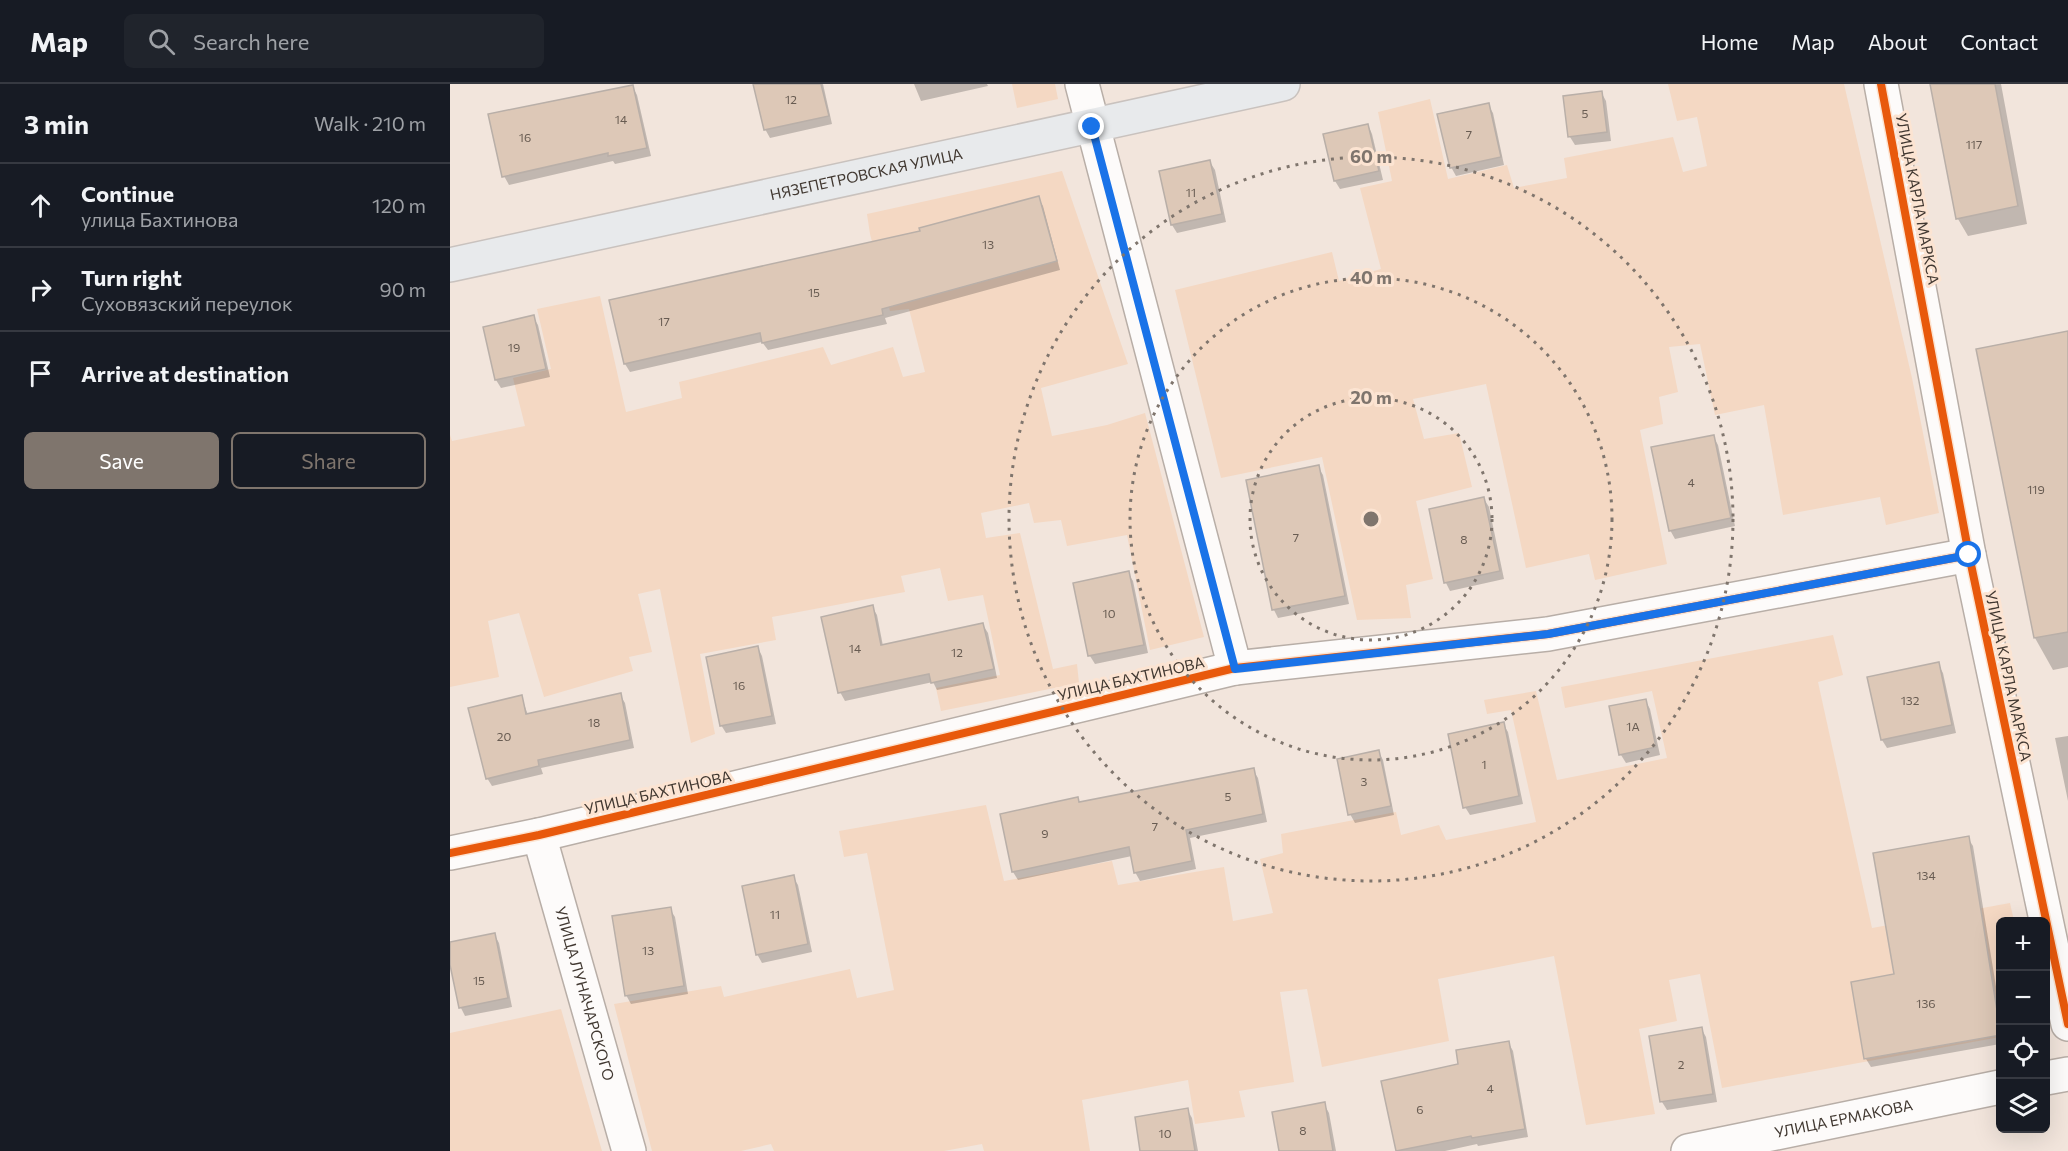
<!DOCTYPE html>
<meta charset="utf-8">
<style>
:root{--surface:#171b24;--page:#20242c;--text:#f1f3f6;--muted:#9ea1a6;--line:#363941;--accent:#7f756d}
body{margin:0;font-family:Commissioner,sans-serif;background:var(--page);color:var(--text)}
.controls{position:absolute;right:18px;bottom:18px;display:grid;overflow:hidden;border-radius:9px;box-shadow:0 6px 24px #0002}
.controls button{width:54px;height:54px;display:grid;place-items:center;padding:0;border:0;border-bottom:2px solid var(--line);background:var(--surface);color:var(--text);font:30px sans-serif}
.stop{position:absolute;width:18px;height:18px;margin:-14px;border:4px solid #1a73e8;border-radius:50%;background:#fff}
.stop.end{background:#1a73e8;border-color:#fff;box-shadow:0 2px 6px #0008}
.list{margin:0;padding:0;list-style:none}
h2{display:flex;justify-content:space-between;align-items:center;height:78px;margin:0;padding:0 24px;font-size:26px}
h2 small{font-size:20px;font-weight:400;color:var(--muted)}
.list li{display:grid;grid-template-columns:39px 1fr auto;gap:18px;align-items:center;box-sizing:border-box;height:84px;padding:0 24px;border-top:2px solid var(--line)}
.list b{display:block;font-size:22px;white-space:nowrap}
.list p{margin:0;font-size:20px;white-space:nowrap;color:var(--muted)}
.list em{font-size:20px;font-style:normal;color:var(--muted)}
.actions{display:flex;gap:12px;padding:18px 24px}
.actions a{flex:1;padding:14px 0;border:2px solid var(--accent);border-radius:9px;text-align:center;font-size:21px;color:var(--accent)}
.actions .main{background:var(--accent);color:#fff}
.icon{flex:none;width:33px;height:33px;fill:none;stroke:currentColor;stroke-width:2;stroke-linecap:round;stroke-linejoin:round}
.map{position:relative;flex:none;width:1618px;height:1067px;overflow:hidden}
header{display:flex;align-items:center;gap:36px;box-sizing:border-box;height:84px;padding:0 30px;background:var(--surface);border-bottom:2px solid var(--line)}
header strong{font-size:28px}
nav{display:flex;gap:33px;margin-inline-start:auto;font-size:21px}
.search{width:420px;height:54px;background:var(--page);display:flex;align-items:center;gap:15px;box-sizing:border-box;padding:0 21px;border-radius:9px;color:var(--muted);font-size:22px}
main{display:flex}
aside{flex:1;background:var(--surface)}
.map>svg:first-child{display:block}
</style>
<header>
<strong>Map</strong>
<div class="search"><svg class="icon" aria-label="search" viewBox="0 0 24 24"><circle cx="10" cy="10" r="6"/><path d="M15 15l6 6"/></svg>Search here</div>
<nav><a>Home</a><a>Map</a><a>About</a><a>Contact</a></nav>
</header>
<main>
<aside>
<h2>3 min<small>Walk · 210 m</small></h2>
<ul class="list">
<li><svg class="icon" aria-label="ahead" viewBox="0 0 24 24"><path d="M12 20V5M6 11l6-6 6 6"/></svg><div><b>Continue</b><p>улица Бахтинова</p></div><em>120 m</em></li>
<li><svg class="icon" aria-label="right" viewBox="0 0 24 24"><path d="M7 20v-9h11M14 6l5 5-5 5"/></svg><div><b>Turn right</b><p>Суховязский переулок</p></div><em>90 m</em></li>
<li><svg class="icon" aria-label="arrive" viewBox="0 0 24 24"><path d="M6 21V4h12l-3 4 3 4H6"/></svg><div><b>Arrive at destination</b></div></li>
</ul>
<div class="actions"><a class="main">Save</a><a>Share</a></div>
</aside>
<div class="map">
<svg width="1618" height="1067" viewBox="0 0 1618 1067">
<rect width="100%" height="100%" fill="#f2e5dc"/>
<path fill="#f4d8c3" d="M 562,0 L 605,0 L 608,15 L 567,24 Z
M 1218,0 L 1394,0 L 1462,294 L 1489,429 L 1436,441 L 1430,413 L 1333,431 L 1314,321 L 1265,331 L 1250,260 L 1219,263 L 1228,308 L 1209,313 L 1213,340 L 1190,346 L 1217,480 L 1145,496 L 1139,470 L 1076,484 L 1036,300 L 963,315 L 974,355 L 1009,349 L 1022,403 L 966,417 L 983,495 L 956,501 L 961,534 L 907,536 L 872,373 L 771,394 L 725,206 L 882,168 L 889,197 L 931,185 L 910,104 L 942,97 L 928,28 L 980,15 L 998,95 L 1057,81 L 1064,104 L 1117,94 L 1114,74 L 1223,53 L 1233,88 L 1257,82 L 1247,33 L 1227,37 Z
M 612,87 L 678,280 L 591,304 L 602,352 L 657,341 L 695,329 L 754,553 L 700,566 L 677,451 L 617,462 L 611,436 L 584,439 L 579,419 L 531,429 L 536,454 L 570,449 L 603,585 L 627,580 L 629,599 L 491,627 L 486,604 L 550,591 L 533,511 L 498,517 L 490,484 L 451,492 L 455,508 L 322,533 L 326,556 L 250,570 L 265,650 L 241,659 L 210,505 L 188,510 L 202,568 L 179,573 L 183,587 L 94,613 L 69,529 L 38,537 L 49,593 L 0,603 L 0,351 L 2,357 L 75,342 L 63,294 L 101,285 L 87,225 L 150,212 L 176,328 L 232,314 L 229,298 L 373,263 L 381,281 L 443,263 L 453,293 L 475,288 L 459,225 L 440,227 L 420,150 L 417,130 Z
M 1383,551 L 1393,591 L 1368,598 L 1422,844 L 1560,819 L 1564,837 L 1550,838 L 1550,953 L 1272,1004 L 1250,890 L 1219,896 L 1227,937 L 1189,945 L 1205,1030 L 1136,1041 L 1104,872 L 988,895 L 999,957 L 872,983 L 857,905 L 830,908 L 844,998 L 789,1007 L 795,1033 L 745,1040 L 738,996 L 632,1016 L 640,1067 L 534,1067 L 532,1060 L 494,1067 L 324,1067 L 321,1060 L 291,1067 L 202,1067 L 164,920 L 271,902 L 274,913 L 400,885 L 407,914 L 444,906 L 417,769 L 394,773 L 389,747 L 536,721 L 554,797 L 662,777 L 668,801 L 774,783 L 783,837 L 823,829 L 810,775 L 833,769 L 831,750 L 946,728 L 951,751 L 989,741 L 996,756 L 1086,738 L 1061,626 L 1037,630 L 1034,616 L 1086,607 L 1107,696 L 1217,674 L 1202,607 L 1115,624 L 1111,603 Z
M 111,925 L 152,1067 L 0,1067 L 0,949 Z"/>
<path fill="#0003" d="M 305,0 L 373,0 L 382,40 L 320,54 L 315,45 Z
M 464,0 L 537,0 L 538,2 L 471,17 Z
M 1482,0 L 1551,0 L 1577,140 L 1518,152 L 1508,135 Z
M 182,2 L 187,11 L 201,72 L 165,80 L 163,77 L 59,101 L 54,92 L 40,31 Z
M 1151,8 L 1156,17 L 1161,57 L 1125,61 L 1120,53 Z
M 1038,21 L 1043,29 L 1054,81 L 1006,92 L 1001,83 Z
M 918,41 L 922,50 L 933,96 L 890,105 L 885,97 L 875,51 Z
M 760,78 L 765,86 L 776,138 L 727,149 L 722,141 Z
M 588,114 L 593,122 L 610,186 L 435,234 L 437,240 L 318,266 L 312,258 L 180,288 L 175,280 L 471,148 Z
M 83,233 L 88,241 L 100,293 L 51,304 L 46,296 L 35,244 Z
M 1618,256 L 1618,583 L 1603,586 L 1585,554 Z
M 1263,352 L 1268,361 L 1285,442 L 1225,455 L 1220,446 Z
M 868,383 L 873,391 L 899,520 L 828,534 L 824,526 Z
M 1034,415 L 1039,423 L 1054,495 L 1000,507 L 996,499 L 981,426 Z
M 678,489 L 683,497 L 698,569 L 645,580 L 640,572 L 625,500 Z
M 422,523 L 427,531 L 433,562 L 533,541 L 538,549 L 547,594 L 487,606 L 483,598 L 395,617 L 390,608 Z
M 308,564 L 312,572 L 326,640 L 276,649 L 271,641 Z
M 1488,580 L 1493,589 L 1506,649 L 1437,664 L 1432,656 L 1419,594 Z
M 170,611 L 175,619 L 184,664 L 91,684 L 93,690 L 42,702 L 37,694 L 71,612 L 78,631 Z
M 1195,616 L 1200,625 L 1210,671 L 1176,679 L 1171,671 L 1161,623 Z
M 1053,640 L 1058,648 L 1073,720 L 1020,731 L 1015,723 Z
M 1618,652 L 1618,717 L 1605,654 Z
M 928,667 L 933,676 L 944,731 L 905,739 L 900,730 Z
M 803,686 L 808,694 L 817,738 L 740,754 L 746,785 L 690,797 L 685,788 L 682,772 L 568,796 L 563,788 L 627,714 L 630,719 Z
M 1518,754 L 1523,762 L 1550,927 L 1550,960 L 1421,983 L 1416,975 L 1402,899 L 1445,892 Z
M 343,793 L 348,801 L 362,868 L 312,879 L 307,870 Z
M 220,825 L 225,833 L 238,910 L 181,920 L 176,911 Z
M 44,850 L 49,859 L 62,923 L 15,932 L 11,924 L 0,873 L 0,860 Z
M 1251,944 L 1256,953 L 1267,1018 L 1217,1026 L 1212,1018 L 1201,953 Z
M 1058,958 L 1063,967 L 1078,1053 L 1028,1062 L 1027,1060 L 995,1067 L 948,1067 L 933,998 L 1010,982 Z
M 874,1020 L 879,1029 L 886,1067 L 830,1067 Z
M 737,1025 L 742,1034 L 748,1067 L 692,1067 Z"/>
<path fill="#ddc8b7" stroke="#b9afa8" stroke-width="1.5" d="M 303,0 L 371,0 L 379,32 L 314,46 Z
M 1480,0 L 1545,0 L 1568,122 L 1506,135 Z
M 183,1 L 197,64 L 158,72 L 158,69 L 52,93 L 38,30 Z
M 1152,7 L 1157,48 L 1118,53 L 1113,12 Z
M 1039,19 L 1051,73 L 1000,84 L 987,30 Z
M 918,40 L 929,87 L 884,97 L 873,50 Z
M 760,76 L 772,130 L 721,141 L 709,87 Z
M 589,112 L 607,177 L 432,225 L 433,231 L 312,259 L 310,249 L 174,280 L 159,216 L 470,147 L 469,144 Z
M 84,231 L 96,285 L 45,296 L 33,243 Z
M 1618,247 L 1618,548 L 1584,554 L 1526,265 Z
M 1264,351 L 1281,434 L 1219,447 L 1201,363 Z
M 869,381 L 895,512 L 822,526 L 796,396 Z
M 1034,413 L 1050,487 L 994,499 L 979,425 Z
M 679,487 L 694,561 L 638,572 L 623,499 Z
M 423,521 L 431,561 L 533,539 L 544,585 L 481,599 L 479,590 L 388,609 L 371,533 Z
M 308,562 L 322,632 L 270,642 L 256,573 Z
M 1489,578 L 1502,641 L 1431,656 L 1417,593 Z
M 171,609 L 180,656 L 88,676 L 89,682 L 36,695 L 18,624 L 72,611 L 76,630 Z
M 1196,615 L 1206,663 L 1169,671 L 1159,622 Z
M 1054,638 L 1069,712 L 1013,724 L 998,650 Z
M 929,666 L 941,722 L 898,731 L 887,675 Z
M 804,684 L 813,730 L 736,746 L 742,777 L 684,789 L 679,763 L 562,788 L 550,730 L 628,713 L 629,718 Z
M 1519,752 L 1551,951 L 1414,975 L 1401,898 L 1444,890 L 1423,769 Z
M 344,791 L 358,860 L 306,871 L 292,802 Z
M 221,823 L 234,902 L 175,912 L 162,832 Z
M 45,849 L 58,914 L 9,924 L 0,881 L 0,858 Z
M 1252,943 L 1263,1010 L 1210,1018 L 1199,952 Z
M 1059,957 L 1075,1045 L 1022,1054 L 1021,1052 L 946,1067 L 931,997 L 1008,980 L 1006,966 Z
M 875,1018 L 883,1067 L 829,1067 L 822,1028 Z
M 738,1024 L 745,1067 L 690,1067 L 685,1033 Z"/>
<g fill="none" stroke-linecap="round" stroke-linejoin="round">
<defs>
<g id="minor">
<path d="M 632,0 L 785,584"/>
<path d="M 1431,0 L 1519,471 L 1618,940"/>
<path id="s1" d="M 89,751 L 179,1067"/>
<path d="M 0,769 L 89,751 L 785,584 L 1098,550 L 1519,471"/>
<path d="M 1596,994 L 1618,990"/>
<path id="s2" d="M 1238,1067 L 1550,1003"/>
</g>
<g id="major">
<path id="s3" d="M 0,181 L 833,0"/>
</g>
</defs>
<use href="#minor" stroke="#b8aea7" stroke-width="36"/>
<use href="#major" stroke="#c9c2be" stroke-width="36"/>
<use href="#minor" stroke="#fdfbfa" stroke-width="33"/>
<use href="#major" stroke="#e8eaec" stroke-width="33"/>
<defs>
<path id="cycleway" d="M 1431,0 L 1519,471 L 1618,940
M 0,769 L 89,751 L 785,584 L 1098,550 L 1519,471"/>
</defs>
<use href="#cycleway" stroke="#fce4d2" stroke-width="11"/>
<use href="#cycleway" stroke="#e8590c" stroke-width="8"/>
</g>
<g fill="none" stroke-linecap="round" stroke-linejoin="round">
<path stroke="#1a73e8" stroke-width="8" d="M 642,43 L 785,585 L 1098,550 L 1519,471"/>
</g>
<g fill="none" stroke="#7f756d" stroke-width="3" stroke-dasharray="3 6">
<circle cx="921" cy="435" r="121"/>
<circle cx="921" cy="435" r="241"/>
<circle cx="921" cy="435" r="362"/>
</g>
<g text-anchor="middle" stroke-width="6" stroke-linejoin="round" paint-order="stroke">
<g font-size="12" fill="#685c52">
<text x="341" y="20">12</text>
<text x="1135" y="34">5</text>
<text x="171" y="40">14</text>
<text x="1019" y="55">7</text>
<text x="75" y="58">16</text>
<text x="1524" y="65">117</text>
<text x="741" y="113">11</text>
<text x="538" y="165">13</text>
<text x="364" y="213">15</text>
<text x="214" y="242">17</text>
<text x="64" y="268">19</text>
<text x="1241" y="403">4</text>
<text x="1586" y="410">119</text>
<text x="846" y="458">7</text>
<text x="1014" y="460">8</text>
<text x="659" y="534">10</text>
<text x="405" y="569">14</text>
<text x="507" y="573">12</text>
<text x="289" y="606">16</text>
<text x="1460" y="621">132</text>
<text x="144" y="643">18</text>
<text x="1183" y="647">1А</text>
<text x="54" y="657">20</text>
<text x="1034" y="685">1</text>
<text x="914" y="702">3</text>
<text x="778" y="717">5</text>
<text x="705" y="747">7</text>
<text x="595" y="754">9</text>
<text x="1476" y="796">134</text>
<text x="325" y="835">11</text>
<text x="198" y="871">13</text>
<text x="29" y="901">15</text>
<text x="1476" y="924">136</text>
<text x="1231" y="985">2</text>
<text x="1040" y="1009">4</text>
<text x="970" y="1030">6</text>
<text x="853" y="1051">8</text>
<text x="715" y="1054">10</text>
</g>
<g font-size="15" fill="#413831" stroke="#fce4d2">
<text dy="5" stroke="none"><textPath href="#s3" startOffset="426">НЯЗЕПЕТРОВСКАЯ УЛИЦА</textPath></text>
<text transform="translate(1467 115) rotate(79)" y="5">УЛИЦА КАРЛА МАРКСА</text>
<text transform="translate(1558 592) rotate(78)" y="5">УЛИЦА КАРЛА МАРКСА</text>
<text transform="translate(681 595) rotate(-13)" y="5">УЛИЦА БАХТИНОВА</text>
<text transform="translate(208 709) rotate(-13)" y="5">УЛИЦА БАХТИНОВА</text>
<text dy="5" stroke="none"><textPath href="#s1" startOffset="165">УЛИЦА ЛУНАЧАРСКОГО</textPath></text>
<text dy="5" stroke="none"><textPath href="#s2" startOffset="159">УЛИЦА ЕРМАКОВА</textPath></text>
</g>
</g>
<circle cx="921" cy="435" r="9" fill="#7f756d" stroke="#fce4d2" stroke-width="3"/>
<g font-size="18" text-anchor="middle" font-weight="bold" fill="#7f756d" stroke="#fce4d2" stroke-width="6" stroke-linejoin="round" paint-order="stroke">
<text x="921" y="79">60 m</text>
<text x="921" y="200">40 m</text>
<text x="921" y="320">20 m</text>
</g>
</svg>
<div class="controls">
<button>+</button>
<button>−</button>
<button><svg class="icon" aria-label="locate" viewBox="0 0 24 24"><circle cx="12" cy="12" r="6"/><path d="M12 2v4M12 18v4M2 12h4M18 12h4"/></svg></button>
<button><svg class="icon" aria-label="layers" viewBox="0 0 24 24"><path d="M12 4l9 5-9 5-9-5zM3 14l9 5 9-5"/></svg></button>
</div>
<div class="stop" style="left:1519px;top:471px"></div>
<div class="stop end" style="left:642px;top:43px"></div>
</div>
</main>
